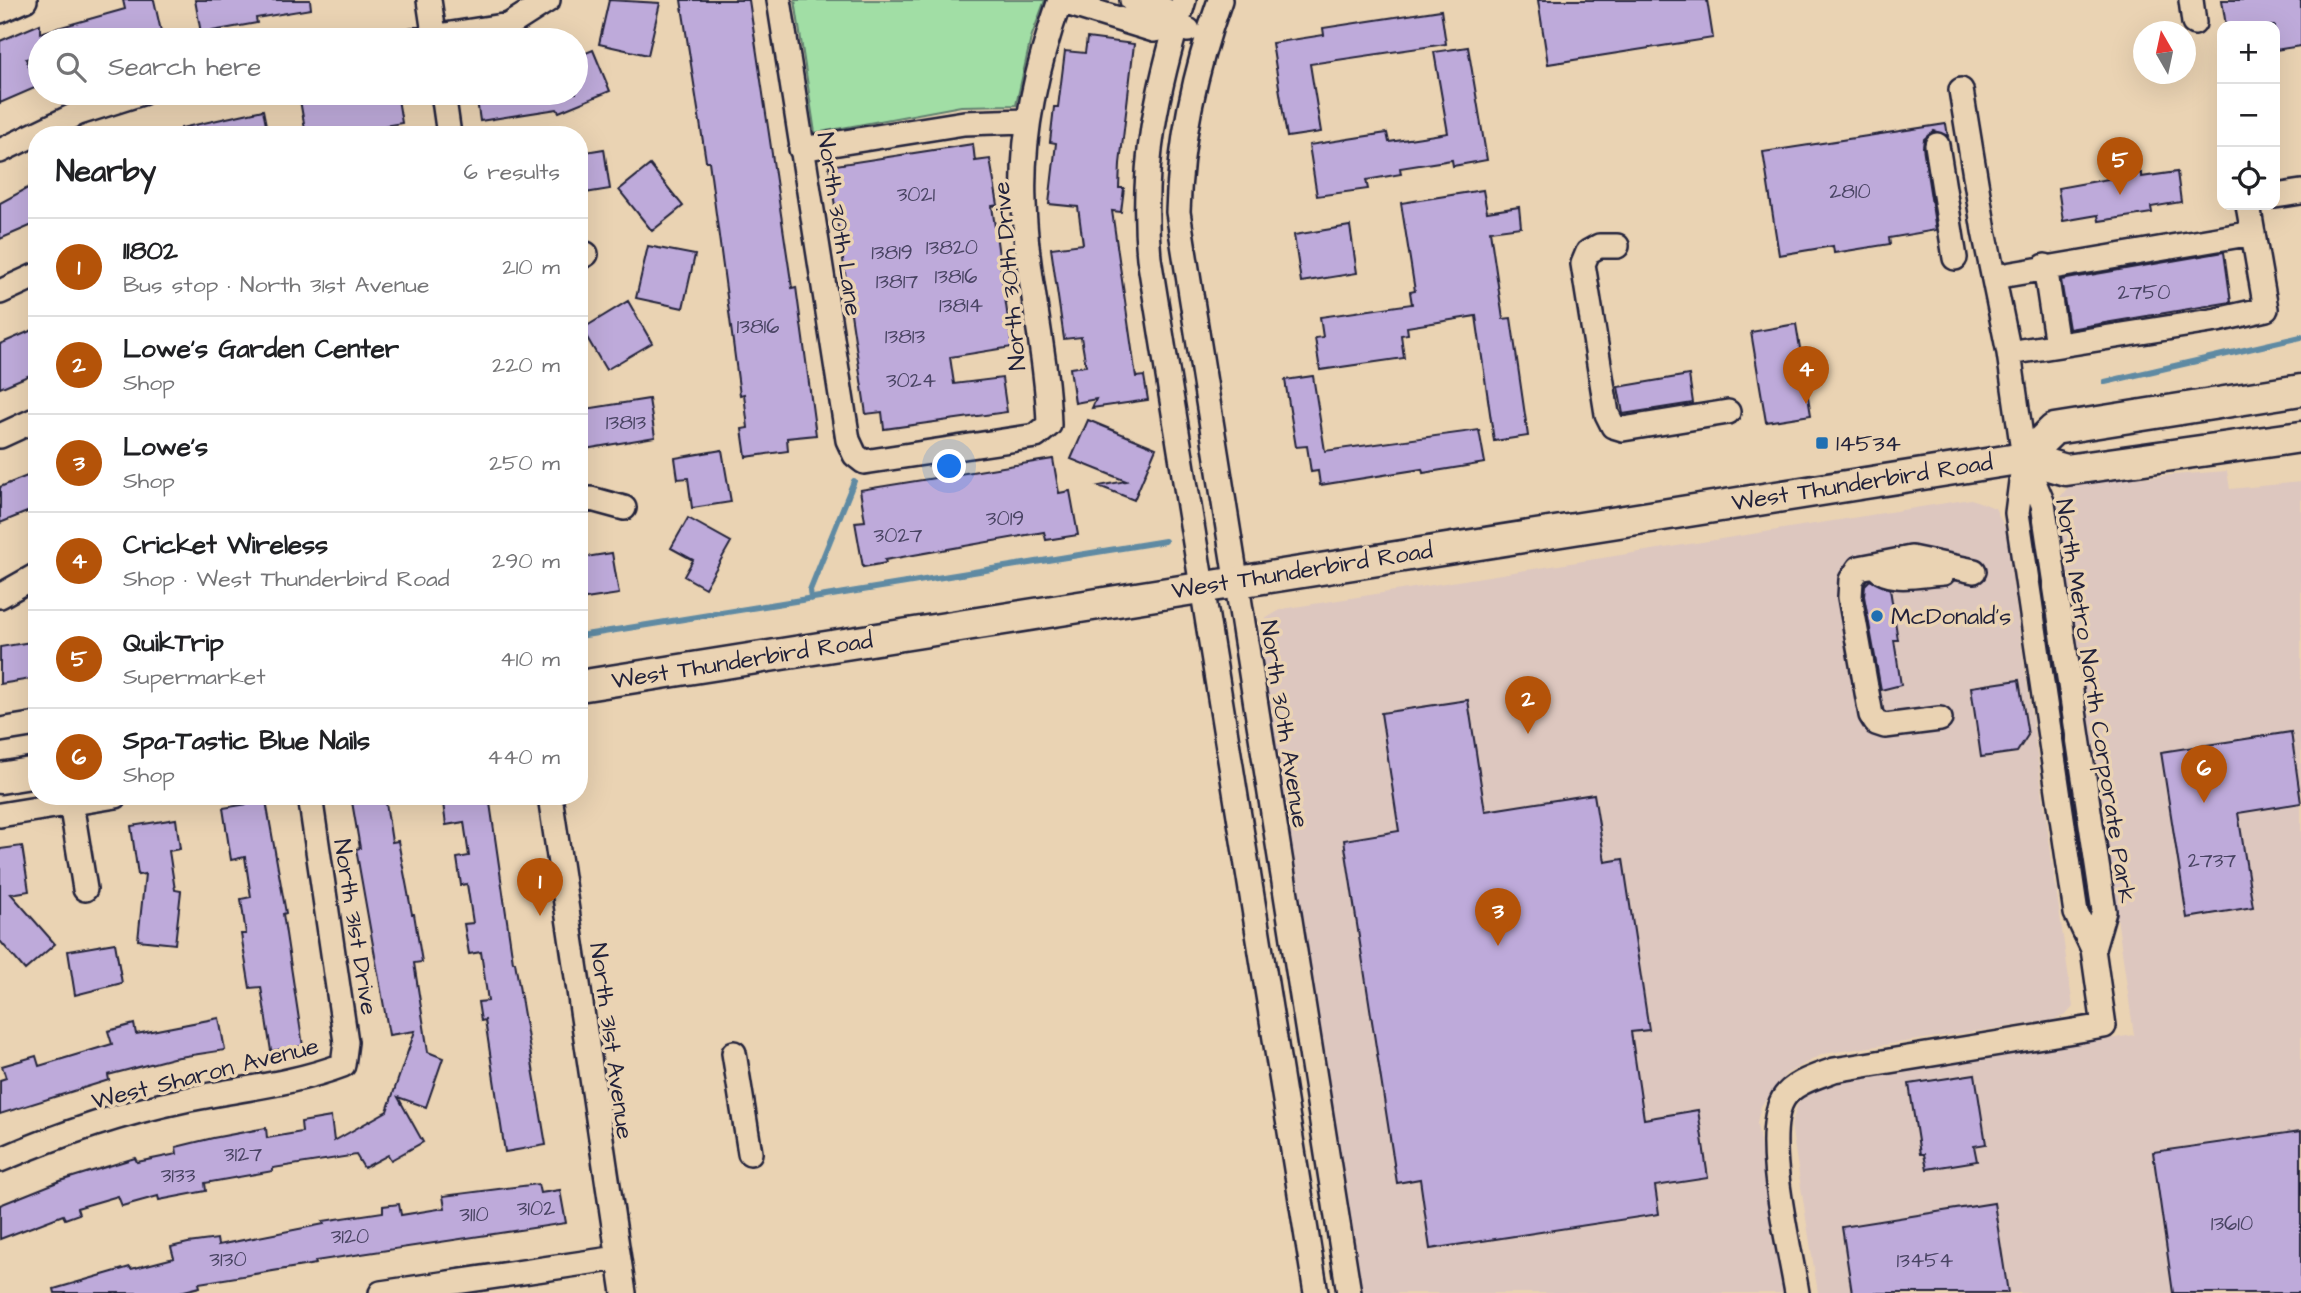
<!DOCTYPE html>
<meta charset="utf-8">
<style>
:root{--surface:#fff;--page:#f6f6f6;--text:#202124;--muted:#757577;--line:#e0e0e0;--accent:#b45309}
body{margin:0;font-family:"Architects Daughter",sans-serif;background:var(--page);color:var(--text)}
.controls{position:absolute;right:21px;top:21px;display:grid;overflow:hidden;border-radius:14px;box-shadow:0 7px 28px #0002}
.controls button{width:63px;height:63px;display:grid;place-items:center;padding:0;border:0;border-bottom:2px solid var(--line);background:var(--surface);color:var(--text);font:35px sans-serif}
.compass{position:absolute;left:2133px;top:21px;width:63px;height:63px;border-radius:50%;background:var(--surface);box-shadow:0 7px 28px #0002;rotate:351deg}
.you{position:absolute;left:950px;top:467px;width:24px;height:24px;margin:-18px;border:5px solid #fff;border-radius:50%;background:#1a73e8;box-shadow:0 0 0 10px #1a73e833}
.badge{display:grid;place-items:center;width:46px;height:46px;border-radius:50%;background:var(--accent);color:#fff;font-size:23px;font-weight:700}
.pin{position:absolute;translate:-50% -58px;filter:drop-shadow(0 2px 4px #0008)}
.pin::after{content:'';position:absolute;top:37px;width:24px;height:21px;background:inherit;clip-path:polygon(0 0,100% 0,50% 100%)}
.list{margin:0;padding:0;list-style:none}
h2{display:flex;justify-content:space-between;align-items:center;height:91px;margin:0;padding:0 28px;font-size:30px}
h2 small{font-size:23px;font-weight:400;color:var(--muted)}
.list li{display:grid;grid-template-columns:46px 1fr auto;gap:21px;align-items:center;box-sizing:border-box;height:98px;padding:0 28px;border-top:2px solid var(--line)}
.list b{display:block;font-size:26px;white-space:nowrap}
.list p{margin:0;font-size:23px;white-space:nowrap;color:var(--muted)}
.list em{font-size:23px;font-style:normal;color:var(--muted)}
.icon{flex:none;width:38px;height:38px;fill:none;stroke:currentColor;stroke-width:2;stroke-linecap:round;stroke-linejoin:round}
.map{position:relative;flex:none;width:2301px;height:1293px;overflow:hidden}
.search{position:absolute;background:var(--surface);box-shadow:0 7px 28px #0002;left:28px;top:28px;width:560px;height:77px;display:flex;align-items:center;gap:18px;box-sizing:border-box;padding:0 24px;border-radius:38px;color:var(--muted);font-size:26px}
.panel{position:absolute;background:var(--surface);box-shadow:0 7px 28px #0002;left:28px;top:126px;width:560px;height:679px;border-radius:28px}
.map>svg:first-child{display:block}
</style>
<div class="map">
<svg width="2301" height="1293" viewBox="0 0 2301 1293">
<rect width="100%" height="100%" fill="#ead3b3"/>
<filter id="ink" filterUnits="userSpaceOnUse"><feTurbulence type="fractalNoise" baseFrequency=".0143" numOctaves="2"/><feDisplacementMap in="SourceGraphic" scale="14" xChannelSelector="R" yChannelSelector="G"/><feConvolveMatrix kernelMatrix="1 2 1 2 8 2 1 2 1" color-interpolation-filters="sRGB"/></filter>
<g filter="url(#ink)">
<path fill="#ddc7bf" d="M 2227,471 L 2230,489 L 2301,482 L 2301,1293 L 1818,1293 L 1791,1125 L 1798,1103 L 1813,1085 L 1828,1080 L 2134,1035 L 2057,501 L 2068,487 L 2079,482 Z
M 1971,499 L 1995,508 L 2005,528 L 2073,1007 L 2066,1015 L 2053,1020 L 1823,1054 L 1786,1074 L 1761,1106 L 1757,1123 L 1784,1293 L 1360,1293 L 1257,641 L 1263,620 L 1282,609 Z"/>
<path fill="#a1dea5" stroke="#628070" stroke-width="2" d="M 795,0 L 1045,0 L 1031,38 L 1016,105 L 961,106 L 815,133 Z"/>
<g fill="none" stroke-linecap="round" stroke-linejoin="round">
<path stroke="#5f8aa3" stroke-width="6" d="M 2105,382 L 2301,337
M 811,599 L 810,590 L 854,481
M 579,636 L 1165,541"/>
</g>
<path fill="#beaada" stroke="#22223b" stroke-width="2" d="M 123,0 L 154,0 L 163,40 L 40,40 L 40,53 L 26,59 L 37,87 L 0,103 L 0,41 L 40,24 L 40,33 L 125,9 Z
M 195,0 L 310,0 L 311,9 L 256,18 L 257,23 L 201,33 Z
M 609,0 L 660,3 L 648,55 L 599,44 Z
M 681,0 L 749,0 L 792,288 L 796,287 L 816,435 L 787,438 L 788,451 L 746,457 L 742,429 L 748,428 L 744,394 L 740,395 L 709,161 L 706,161 Z
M 1538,0 L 1707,0 L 1713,38 L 1548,64 Z
M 2222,0 L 2301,0 L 2301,46 L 2275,50 L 2275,26 L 2226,26 Z
M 1441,10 L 1446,44 L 1310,64 L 1321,132 L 1287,137 L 1272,43 L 1324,35 L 1323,28 Z
M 1087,38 L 1134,44 L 1120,164 L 1119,188 L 1124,188 L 1121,212 L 1112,211 L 1136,377 L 1144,376 L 1148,400 L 1092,408 L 1096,399 L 1075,403 L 1070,368 L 1086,366 L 1081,337 L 1064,339 L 1051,248 L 1083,244 L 1078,207 L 1049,204 L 1056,143 L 1050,142 L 1054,107 L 1058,107 L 1065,51 L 1085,53 Z
M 1468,47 L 1487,160 L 1453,166 L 1452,160 L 1400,168 L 1401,174 L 1366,180 L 1368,189 L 1317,196 L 1309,145 L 1387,133 L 1389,142 L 1448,133 L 1434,52 Z
M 593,50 L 610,91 L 559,112 L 557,109 L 480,121 L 476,93 L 576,93 L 576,57 Z
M 362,93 L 397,93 L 402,123 L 330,135 L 306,135 L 300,100 Z
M 263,110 L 268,135 L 182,135 L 181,128 Z
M 1946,124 L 1948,136 L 1934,131 L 1924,139 L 1923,147 L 1936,230 L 1889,238 L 1890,244 L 1859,249 L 1834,253 L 1833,246 L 1779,255 L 1763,152 Z
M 973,144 L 975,161 L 990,159 L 998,205 L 992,206 L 1012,347 L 950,357 L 954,384 L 1002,378 L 1007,412 L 884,429 L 882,412 L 866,414 L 829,166 Z
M 604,149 L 610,189 L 579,194 L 579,153 Z
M 650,165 L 683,206 L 652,231 L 619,190 Z
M 2177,172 L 2181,202 L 2151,207 L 2152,213 L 2099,221 L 2098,215 L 2063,221 L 2058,188 L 2141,173 L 2141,177 Z
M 37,183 L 37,223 L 0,239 L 0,203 Z
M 1483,190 L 1487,212 L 1519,207 L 1521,227 L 1490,231 L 1503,319 L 1511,318 L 1528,436 L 1494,441 L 1476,316 L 1407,327 L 1408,334 L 1401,335 L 1404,358 L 1320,370 L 1315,338 L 1323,337 L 1320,317 L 1412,304 L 1410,292 L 1415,291 L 1401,203 Z
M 1350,226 L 1357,273 L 1301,282 L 1294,235 Z
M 648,246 L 695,255 L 683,308 L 636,298 Z
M 2224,252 L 2231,302 L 2069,329 L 2061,280 Z
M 628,301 L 652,343 L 606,370 L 582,329 Z
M 1796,324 L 1811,415 L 1766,422 L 1751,332 Z
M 37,328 L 37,372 L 0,388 L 0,344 Z
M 1689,375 L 1693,403 L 1623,414 L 1618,387 Z
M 1313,376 L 1325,451 L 1479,430 L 1485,463 L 1423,473 L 1422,469 L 1320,485 L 1318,471 L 1311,472 L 1307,446 L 1296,447 L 1285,380 Z
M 649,399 L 655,437 L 579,450 L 579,410 Z
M 1088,420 L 1156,448 L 1134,500 L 1099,486 L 1126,481 L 1071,459 Z
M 722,450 L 731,502 L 692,508 L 688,478 L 678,479 L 675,458 Z
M 1053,459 L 1059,493 L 1070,491 L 1078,535 L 1046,540 L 1044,532 L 885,560 L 886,563 L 863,567 L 855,522 L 865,521 L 860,490 Z
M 37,472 L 37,508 L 0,523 L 0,487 Z
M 688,518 L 731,542 L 705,588 L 684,576 L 693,560 L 671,548 Z
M 612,553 L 619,594 L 579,600 L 579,558 Z
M 1870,580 L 1890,589 L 1898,640 L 1894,640 L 1901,685 L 1881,690 L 1864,596 L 1865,585 Z
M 37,641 L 37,678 L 0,684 L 0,647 Z
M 2019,680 L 2028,735 L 2017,752 L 1981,757 L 1971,687 Z
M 1468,700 L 1485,811 L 1594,794 L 1605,862 L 1623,859 L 1649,1030 L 1631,1032 L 1644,1119 L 1698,1110 L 1708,1178 L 1655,1186 L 1659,1214 L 1430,1249 L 1420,1179 L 1397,1183 L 1344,840 L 1399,831 L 1381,713 Z
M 2291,732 L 2301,803 L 2238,813 L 2253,907 L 2187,918 L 2161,752 Z
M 351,796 L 385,796 L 392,842 L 398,841 L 412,914 L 414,914 L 422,962 L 414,963 L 428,1052 L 443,1058 L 426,1107 L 398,1097 L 423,1142 L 391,1160 L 388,1155 L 364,1168 L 356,1155 L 273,1168 L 273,1171 L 205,1183 L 206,1191 L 159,1200 L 158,1196 L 122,1206 L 118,1196 L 77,1208 L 79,1214 L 65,1219 L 63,1215 L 0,1239 L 0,1205 L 60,1181 L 135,1158 L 137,1162 L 177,1154 L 176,1147 L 213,1138 L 266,1128 L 267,1138 L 302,1132 L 301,1122 L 331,1117 L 334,1141 L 387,1111 L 415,1031 L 389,1035 L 356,849 L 360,848 Z
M 442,796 L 489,796 L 513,962 L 515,962 L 546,1145 L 505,1152 L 485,1020 L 481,1021 L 478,1002 L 488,1001 L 481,952 L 469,954 L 464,924 L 473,923 L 467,884 L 461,885 L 457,858 L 469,856 L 464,822 L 446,825 Z
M 266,801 L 286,913 L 283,914 L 303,1046 L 271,1051 L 261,987 L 250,988 L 241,934 L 246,934 L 241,899 L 251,897 L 245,857 L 231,860 L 223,808 Z
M 176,819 L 180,849 L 169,851 L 175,890 L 181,891 L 175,944 L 138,940 L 145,874 L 138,875 L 131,826 Z
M 22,846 L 29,891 L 11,894 L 55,944 L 25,970 L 0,941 L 0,849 Z
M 115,943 L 122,983 L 75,995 L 68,951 Z
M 219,1018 L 225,1050 L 173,1058 L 108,1075 L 109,1080 L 0,1114 L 0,1080 L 6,1078 L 2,1066 L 36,1056 L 39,1066 L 112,1044 L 108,1031 L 134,1024 L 136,1034 Z
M 1975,1074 L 1986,1144 L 1974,1146 L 1977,1161 L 1927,1169 L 1924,1154 L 1920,1154 L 1909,1084 Z
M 2301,1131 L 2301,1293 L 2173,1293 L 2153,1152 Z
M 538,1184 L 540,1193 L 560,1190 L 566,1223 L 315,1261 L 316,1264 L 199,1283 L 200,1287 L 176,1293 L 55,1293 L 54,1289 L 130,1267 L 131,1269 L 174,1258 L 171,1247 L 188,1243 L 217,1239 L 218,1245 L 324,1224 L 323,1221 L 383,1212 L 383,1206 L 399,1204 L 401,1215 L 445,1208 L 443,1196 Z
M 1994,1203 L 2008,1293 L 1852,1293 L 1842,1227 Z"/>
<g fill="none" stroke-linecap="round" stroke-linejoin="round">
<defs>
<path id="minor" d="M 429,0 L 435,40
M 779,0 L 848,440 L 855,455 L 864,462 L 1036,436 L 1049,425 C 1047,351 1026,277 1024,203 C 1021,133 1037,66 1060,0
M 1132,0 L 1165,10 L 1176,26
M 1184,0 C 1157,89 1140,165 1149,258 L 1316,1293
M 1220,0 C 1195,70 1180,138 1178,212 L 1349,1293
M 2191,0 L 2194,23
M 1060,1 L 1154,30 L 1176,26 L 1188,30
M 0,11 L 25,0
M 413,40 L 509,25 L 548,0
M 1961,90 L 1984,231 L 2009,353 L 2024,458 L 2043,504 L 2104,911 L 2093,949
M 443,93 L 449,135
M 1937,145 L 1955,258
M 801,149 L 964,123 L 1027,121
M 0,151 L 79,113 L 142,93
M 2275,196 L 2301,192
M 1617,246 L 1599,246 L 1588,252 L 1583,264 L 1607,414 L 1613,426 L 1623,429 L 1728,412
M 579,258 L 586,254
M 2045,266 L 2057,345
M 1994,277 L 2253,233
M 0,292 L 37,275
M 2009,353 L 2217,320 L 2266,309 L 2248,205
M 0,436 L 37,419
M 579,501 L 591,499 L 624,508
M 1876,567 C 1890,583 1923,574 1943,573
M 0,596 L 37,575
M 1940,719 L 1885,726 L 1876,723 L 1871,715 L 1850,597 L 1851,580 L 1859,568 L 1911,558 L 1974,571
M 0,730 L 37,724
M 550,796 L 624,1293
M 71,803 L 85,889
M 0,815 L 116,796
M 734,1053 L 750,1153
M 0,1160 C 58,1135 123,1113 185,1100 C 238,1089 293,1084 343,1065 L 346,1042 L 310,796
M 381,1293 L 618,1258
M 1797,1293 C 1790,1248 1761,1137 1783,1099 C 1792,1083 1818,1076 1834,1070 L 2104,1026 L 2093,949 L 2076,913 L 2017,513 L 2024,458"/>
<path id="major" d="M 2024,458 L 2054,429 L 2301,390
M 579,686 L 2024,458 L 2066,470 L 2301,437
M 0,778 L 37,772"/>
</defs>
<use href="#minor" stroke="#22223b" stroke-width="28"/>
<use href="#major" stroke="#22223b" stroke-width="35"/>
<use href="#minor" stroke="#ead3b3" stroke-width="23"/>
<use href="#major" stroke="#ead3b3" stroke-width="30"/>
</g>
</g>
<g fill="#1f6fb2" stroke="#ead3b3" stroke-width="2.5">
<rect x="1815" y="436" width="14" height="14" rx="3.5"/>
<circle cx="1877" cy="616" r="7"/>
</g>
<g text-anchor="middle" stroke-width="7" stroke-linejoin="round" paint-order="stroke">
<g font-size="21" fill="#494463">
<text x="1850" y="198">2810</text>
<text x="916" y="201">3021</text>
<text x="952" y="254">13820</text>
<text x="892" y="259">13819</text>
<text x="956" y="283">13816</text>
<text x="897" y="288">13817</text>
<text x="2144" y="299">2750</text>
<text x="961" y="312">13814</text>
<text x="758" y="333">13816</text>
<text x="905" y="343">13813</text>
<text x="911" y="387">3024</text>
<text x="626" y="429">13813</text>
<text x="1005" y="525">3019</text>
<text x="898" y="542">3027</text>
<text x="2212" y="867">2737</text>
<text x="243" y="1161">3127</text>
<text x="178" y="1182">3133</text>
<text x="536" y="1215">3102</text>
<text x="474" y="1221">3110</text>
<text x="2232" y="1230">13610</text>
<text x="350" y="1243">3120</text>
<text x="228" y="1266">3130</text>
<text x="1925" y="1267">13454</text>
</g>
<g font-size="24" fill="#22223b" stroke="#ead3b3">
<text transform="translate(840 224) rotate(81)" y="8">North 30th Lane</text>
<text transform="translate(1009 276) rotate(-95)" y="8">North 30th Drive</text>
<text transform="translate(1862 482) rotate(-9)" y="8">West Thunderbird Road</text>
<text transform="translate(1302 570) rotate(-9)" y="8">West Thunderbird Road</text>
<text transform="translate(742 660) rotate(-9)" y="8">West Thunderbird Road</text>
<text transform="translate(2096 701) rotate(81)" y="8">North Metro North Corporate Park</text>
<text transform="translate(1285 724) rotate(81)" y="8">North 30th Avenue</text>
<text transform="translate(356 927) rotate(81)" y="8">North 31st Drive</text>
<text transform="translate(612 1041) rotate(82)" y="8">North 31st Avenue</text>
<text transform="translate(205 1073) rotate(-14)" y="8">West Sharon Avenue</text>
</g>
<g font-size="24" fill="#22223b" stroke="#ead3b3" text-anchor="start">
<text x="1836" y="451">14534</text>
<text x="1891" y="624">McDonald's</text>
</g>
</g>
</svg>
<div class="controls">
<button>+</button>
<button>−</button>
<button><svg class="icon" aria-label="locate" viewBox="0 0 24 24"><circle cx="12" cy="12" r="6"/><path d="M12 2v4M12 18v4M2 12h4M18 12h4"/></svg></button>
</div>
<svg class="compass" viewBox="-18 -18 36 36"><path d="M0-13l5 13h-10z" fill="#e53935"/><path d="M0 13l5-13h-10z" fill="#757577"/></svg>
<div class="you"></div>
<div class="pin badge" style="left:540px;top:916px">1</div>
<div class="pin badge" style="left:1528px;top:734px">2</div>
<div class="pin badge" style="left:1498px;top:946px">3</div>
<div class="pin badge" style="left:1806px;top:404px">4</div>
<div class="pin badge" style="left:2120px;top:195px">5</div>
<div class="pin badge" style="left:2204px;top:803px">6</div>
<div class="search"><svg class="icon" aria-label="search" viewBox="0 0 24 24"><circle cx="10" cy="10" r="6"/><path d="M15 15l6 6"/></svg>Search here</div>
<section class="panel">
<h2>Nearby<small>6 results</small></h2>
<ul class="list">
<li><span class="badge">1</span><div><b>11802</b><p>Bus stop · North 31st Avenue</p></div><em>210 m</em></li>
<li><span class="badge">2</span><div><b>Lowe's Garden Center</b><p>Shop</p></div><em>220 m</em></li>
<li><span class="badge">3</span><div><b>Lowe's</b><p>Shop</p></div><em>250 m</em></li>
<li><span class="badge">4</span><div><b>Cricket Wireless</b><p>Shop · West Thunderbird Road</p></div><em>290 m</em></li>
<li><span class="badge">5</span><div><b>QuikTrip</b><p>Supermarket</p></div><em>410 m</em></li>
<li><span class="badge">6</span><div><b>Spa-Tastic Blue Nails</b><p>Shop</p></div><em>440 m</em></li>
</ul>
</section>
</div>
